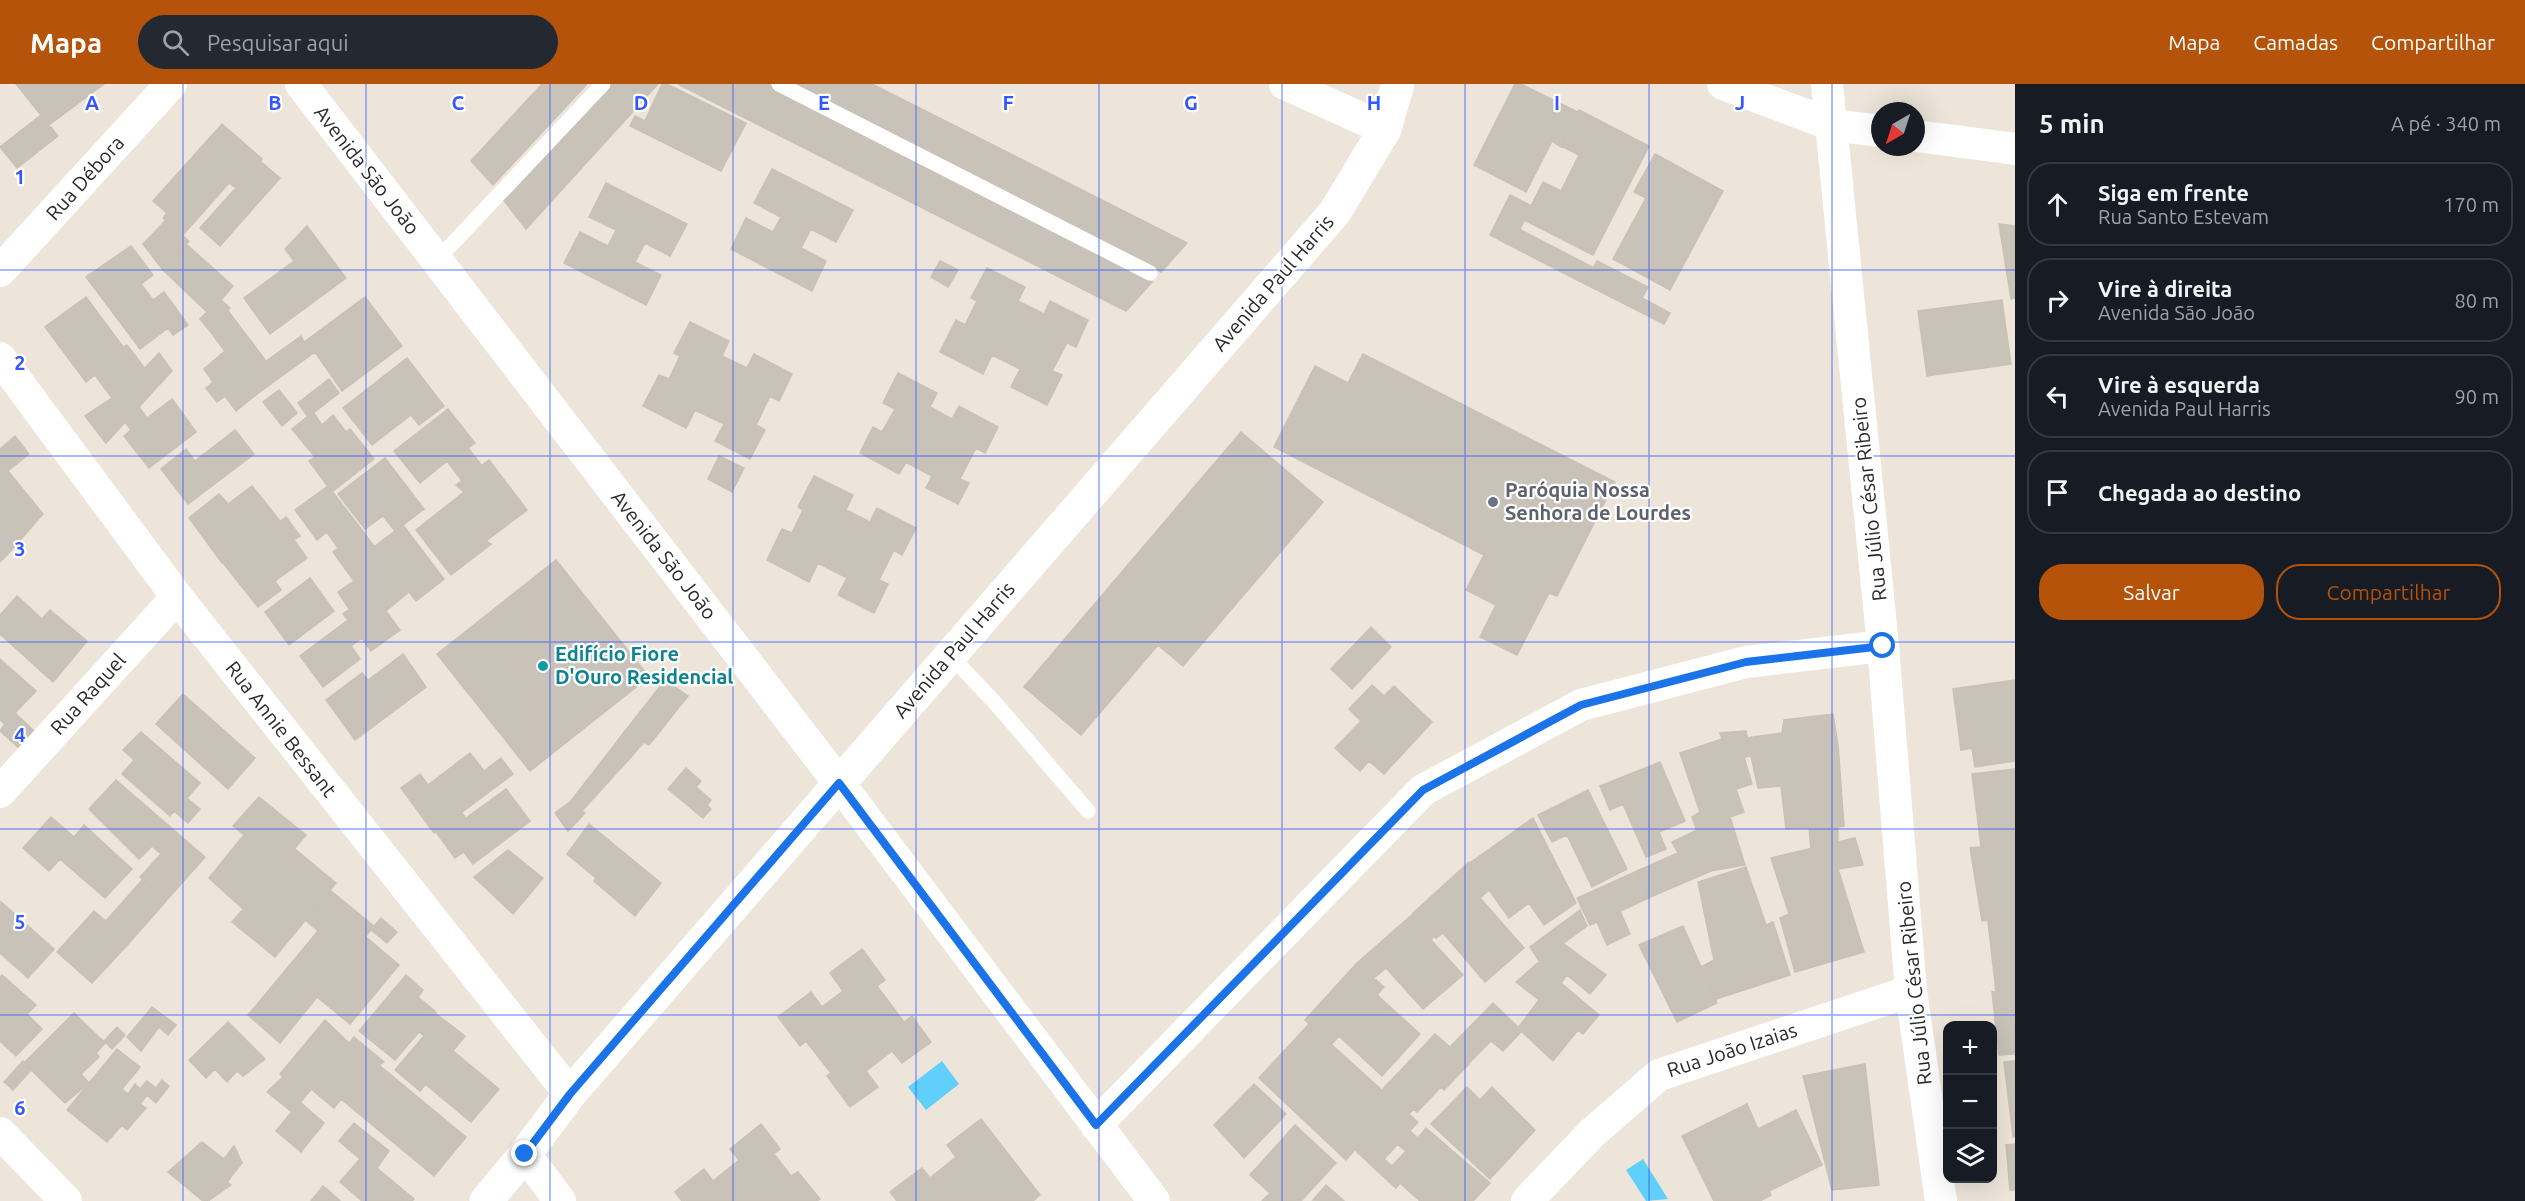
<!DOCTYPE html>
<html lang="pt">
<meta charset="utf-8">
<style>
:root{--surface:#171b24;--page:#242831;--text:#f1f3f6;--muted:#9ea1a6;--line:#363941;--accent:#b45309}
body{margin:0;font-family:Ubuntu,sans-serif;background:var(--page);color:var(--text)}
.controls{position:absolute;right:18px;bottom:18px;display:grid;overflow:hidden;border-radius:12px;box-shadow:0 6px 24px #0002}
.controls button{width:54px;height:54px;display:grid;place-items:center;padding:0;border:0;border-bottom:2px solid var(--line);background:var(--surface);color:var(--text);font:30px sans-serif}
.compass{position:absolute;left:1871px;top:18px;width:54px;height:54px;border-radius:50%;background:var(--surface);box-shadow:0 6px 24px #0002;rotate:219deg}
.stop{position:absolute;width:18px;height:18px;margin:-14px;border:4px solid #1a73e8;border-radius:50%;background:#fff}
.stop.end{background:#1a73e8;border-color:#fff;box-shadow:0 2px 6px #0008}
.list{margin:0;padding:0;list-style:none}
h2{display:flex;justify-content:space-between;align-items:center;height:78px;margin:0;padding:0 24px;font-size:26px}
h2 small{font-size:20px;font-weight:400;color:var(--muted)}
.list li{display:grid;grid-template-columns:39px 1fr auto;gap:18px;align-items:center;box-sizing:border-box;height:84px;margin:0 12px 12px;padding:0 12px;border:2px solid var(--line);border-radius:24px}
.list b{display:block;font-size:22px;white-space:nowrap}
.list p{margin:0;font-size:20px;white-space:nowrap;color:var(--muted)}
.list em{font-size:20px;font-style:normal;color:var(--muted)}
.actions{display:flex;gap:12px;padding:18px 24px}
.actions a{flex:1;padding:14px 0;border:2px solid var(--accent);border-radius:24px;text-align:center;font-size:21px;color:var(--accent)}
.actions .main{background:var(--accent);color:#fff}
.icon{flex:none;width:33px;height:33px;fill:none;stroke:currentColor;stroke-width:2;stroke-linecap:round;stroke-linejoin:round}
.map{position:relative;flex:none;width:2015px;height:1117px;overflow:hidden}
header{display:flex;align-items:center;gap:36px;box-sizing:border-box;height:84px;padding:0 30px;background:var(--accent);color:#fff}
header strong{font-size:28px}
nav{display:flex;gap:33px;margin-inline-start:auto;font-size:21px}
.search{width:420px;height:54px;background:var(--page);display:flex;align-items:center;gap:15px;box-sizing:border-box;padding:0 21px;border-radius:33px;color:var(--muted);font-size:22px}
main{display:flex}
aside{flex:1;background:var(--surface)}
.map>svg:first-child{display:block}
</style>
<header>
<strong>Mapa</strong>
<div class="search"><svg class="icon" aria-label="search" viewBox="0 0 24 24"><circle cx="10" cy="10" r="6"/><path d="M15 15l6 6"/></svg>Pesquisar aqui</div>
<nav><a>Mapa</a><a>Camadas</a><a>Compartilhar</a></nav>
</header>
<main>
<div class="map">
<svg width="2015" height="1117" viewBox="0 0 2015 1117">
<rect width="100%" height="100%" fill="#ede5d9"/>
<path fill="#61cffb" d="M 942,977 L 959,1000 L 926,1026 L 908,1003 Z
M 1643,1075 L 1668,1115 L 1646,1117 L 1626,1086 Z"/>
<path fill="#c8c2b9" stroke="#c9c1b3" stroke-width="1.5" d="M 16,0 L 104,0 L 49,41 Z
M 542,0 L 587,0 L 493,101 L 471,77 Z
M 608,0 L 658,0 L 526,145 L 502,114 Z
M 662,0 L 667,0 L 746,39 L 721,87 L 630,42 L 635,32 L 645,37 Z
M 678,0 L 768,0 L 1152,198 L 1126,227 Z
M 791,0 L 872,0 L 1187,159 L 1161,188 Z
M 1515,0 L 1521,0 L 1578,28 L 1561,63 L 1552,57 L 1526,108 L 1474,81 Z
M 1579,26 L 1649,62 L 1593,171 L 1524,136 L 1543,98 L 1561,107 L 1579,71 L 1561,62 Z
M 41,31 L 58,52 L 17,84 L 0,63 Z
M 222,40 L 262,75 L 236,104 L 229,99 L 183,151 L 163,134 L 167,129 L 153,117 Z
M 1655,70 L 1723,107 L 1670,206 L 1613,175 L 1646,114 L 1634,108 Z
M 260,77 L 280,94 L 220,162 L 200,144 Z
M 772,85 L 853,126 L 836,158 L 811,145 L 801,164 L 826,177 L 812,207 L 731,165 L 746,134 L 773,148 L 781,133 L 754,119 Z
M 606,99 L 687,140 L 670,172 L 645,159 L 635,178 L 661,191 L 646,221 L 564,179 L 580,148 L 608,162 L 616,146 L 589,133 Z
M 1510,111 L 1532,122 L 1511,162 L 1490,151 Z
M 166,136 L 189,157 L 163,186 L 143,160 Z
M 1999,140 L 2015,142 L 2015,214 L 2011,215 Z
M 307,142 L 346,194 L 270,250 L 244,214 L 294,177 L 285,165 Z
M 1519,145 L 1594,184 L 1585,200 L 1511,162 Z
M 186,160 L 233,202 L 221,216 L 230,224 L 210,247 L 200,235 L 207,228 L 163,186 Z
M 131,162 L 153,191 L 141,200 L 153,216 L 164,208 L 188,241 L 173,251 L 168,244 L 140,265 L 86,193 Z
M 940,177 L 958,186 L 948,203 L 931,193 Z
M 1597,177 L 1648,203 L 1642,214 L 1670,229 L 1664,240 L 1585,200 Z
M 987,184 L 1025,203 L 1018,217 L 1044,230 L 1050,217 L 1088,236 L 1076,263 L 1067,259 L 1052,287 L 1062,291 L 1047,321 L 1011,303 L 1020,285 L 992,271 L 983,290 L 940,268 L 956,236 L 965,241 L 977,217 L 971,214 Z
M 86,213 L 123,263 L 127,261 L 158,302 L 106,359 L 85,332 L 112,314 L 95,291 L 86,298 L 45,243 Z
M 365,213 L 402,262 L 342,307 L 315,268 L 257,310 L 244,293 L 301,252 L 304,258 Z
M 2002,216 L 2011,280 L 1927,292 L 1918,227 Z
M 228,227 L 266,277 L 244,293 L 210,247 Z
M 690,238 L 729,257 L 722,272 L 747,284 L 754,270 L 792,290 L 779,317 L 770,312 L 756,341 L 765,346 L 750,375 L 715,357 L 724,340 L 695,326 L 686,344 L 643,322 L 659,291 L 669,295 L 680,272 L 674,269 Z
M 225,267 L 257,310 L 236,327 L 225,312 L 217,318 L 206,304 L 213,298 L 204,285 Z
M 159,269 L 172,287 L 158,302 L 145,284 Z
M 1363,270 L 1615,398 L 1557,512 L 1549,509 L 1517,571 L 1480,553 L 1496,521 L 1466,506 L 1484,471 L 1274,363 L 1315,282 L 1348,299 Z
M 407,274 L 444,322 L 419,341 L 411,331 L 372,361 L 343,324 Z
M 898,289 L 937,309 L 930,323 L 952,335 L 959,322 L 998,343 L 985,369 L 976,364 L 960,395 L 969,399 L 958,420 L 926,404 L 932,392 L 906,378 L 899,390 L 860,369 L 873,343 L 882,348 L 895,325 L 883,319 Z
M 329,295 L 339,309 L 308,333 L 298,319 Z
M 279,306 L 297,329 L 282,342 L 263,318 Z
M 172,315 L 196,348 L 149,384 L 124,352 L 131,346 L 125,338 L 139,323 L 147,334 Z
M 448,325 L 475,359 L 468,364 L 482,382 L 462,397 L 447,377 L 420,399 L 394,367 Z
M 313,328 L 322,341 L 333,331 L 346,348 L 350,345 L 374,375 L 332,408 L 309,377 L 315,373 L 292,345 Z
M 235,346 L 254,370 L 188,420 L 161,385 L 186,365 L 195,377 Z
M 1241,348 L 1323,418 L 1183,582 L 1158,561 L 1081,651 L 1024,603 Z
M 15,352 L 29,370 L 0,393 L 0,365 Z
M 719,372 L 744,384 L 732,408 L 708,395 Z
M 385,374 L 424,425 L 395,447 L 383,432 L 365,445 L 338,410 Z
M 489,376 L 527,426 L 486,457 L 491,460 L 451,491 L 416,446 L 464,408 L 456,401 Z
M 8,387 L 43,430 L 7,471 L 0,462 L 0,394 Z
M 814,392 L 853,411 L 846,426 L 870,438 L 877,424 L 916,444 L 902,471 L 894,466 L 879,496 L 888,500 L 874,529 L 838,511 L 847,494 L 818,479 L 809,498 L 767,476 L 782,445 L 792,449 L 803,426 L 798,423 Z
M 252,402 L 280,437 L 222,479 L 189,434 L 219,410 L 228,420 Z
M 328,402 L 362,446 L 338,464 L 327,448 L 317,456 L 295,426 Z
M 286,433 L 300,452 L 294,456 L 307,474 L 275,497 L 281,506 L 258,523 L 223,479 Z
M 403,441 L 444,495 L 416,517 L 374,463 Z
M 362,446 L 395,491 L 349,525 L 338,508 L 354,497 L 333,468 Z
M 0,462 L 7,471 L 0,478 Z
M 556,476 L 649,593 L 530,687 L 437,570 Z
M 395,491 L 409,508 L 386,527 L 400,546 L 371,567 L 362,554 L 351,562 L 360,575 L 323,603 L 300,572 L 348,536 L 343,530 Z
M 310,494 L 334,527 L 289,561 L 265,528 Z
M 17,512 L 42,535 L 50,526 L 87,557 L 53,598 L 0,550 L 0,531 Z
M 1371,543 L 1391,563 L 1352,605 L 1331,585 Z
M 403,570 L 426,603 L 355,656 L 326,616 L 362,589 L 368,596 Z
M 0,575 L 36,607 L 15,629 L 35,648 L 20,665 L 0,647 L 5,640 L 0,636 Z
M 665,596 L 688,612 L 649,661 L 644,658 L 631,673 L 615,660 Z
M 2015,596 L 2015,677 L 1975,683 L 1972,664 L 1961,666 L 1953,605 Z
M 1372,601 L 1384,612 L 1394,602 L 1432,638 L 1384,690 L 1369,677 L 1360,687 L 1335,664 L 1361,637 L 1349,625 Z
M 183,610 L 255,674 L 228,705 L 156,640 Z
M 1833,630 L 1838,661 L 1844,742 L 1838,743 L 1838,758 L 1811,765 L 1809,744 L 1786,745 L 1781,702 L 1758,704 L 1747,654 L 1782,649 L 1784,636 Z
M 1746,647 L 1751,672 L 1744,673 L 1752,700 L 1736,705 L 1744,728 L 1730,733 L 1745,781 L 1711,787 L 1692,733 L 1700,728 L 1680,669 L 1722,655 L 1720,649 Z
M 141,648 L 200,699 L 187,714 L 200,725 L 188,739 L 174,727 L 170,732 L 122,690 L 134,676 L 123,666 Z
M 615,660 L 631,673 L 582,727 L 571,717 Z
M 470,669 L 484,687 L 501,674 L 513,690 L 434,749 L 401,704 L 420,690 L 428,701 Z
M 1660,678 L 1685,737 L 1659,748 L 1666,765 L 1646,773 L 1623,720 L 1610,726 L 1600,702 Z
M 686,684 L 701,697 L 696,703 L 711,716 L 707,721 L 711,725 L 703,734 L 668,705 Z
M 2015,685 L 2015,759 L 1981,763 L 1972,690 Z
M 116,696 L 205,773 L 166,817 L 140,793 L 161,770 L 152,762 L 139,775 L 89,725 Z
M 506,705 L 530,737 L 473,780 L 464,768 L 455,774 L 436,748 L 461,728 L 466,734 Z
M 1588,706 L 1627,785 L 1592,803 L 1567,751 L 1552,758 L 1538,731 Z
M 259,713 L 306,751 L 243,825 L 209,794 L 244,751 L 233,742 Z
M 570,718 L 585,729 L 568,747 L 555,729 Z
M 51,733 L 74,753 L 84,741 L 132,785 L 105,814 L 60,775 L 49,787 L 23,764 Z
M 1533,734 L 1576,819 L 1544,841 L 1529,819 L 1509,834 L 1470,779 Z
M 589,740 L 661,799 L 635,832 L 594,797 L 596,794 L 567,770 Z
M 1697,746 L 1711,787 L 1648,814 L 1637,787 L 1678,769 L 1672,758 Z
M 1855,754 L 1863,781 L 1838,785 L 1864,868 L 1795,888 L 1780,834 L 1789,830 L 1771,774 Z
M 2015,759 L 2015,833 L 1982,837 L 1970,764 Z
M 295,765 L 336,799 L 275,873 L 232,838 Z
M 508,766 L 543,794 L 513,830 L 474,793 Z
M 1469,778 L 1489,806 L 1480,814 L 1524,864 L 1485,898 L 1443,849 L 1436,854 L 1413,829 Z
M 1746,783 L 1766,841 L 1773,838 L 1790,891 L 1716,915 L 1701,883 L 1714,876 L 1698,798 Z
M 1637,787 L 1649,814 L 1590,841 L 1577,814 Z
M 143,795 L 166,817 L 130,858 L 106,837 Z
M 331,807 L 374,842 L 280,959 L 248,931 L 318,847 L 306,837 Z
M 1,818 L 54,865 L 28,894 L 0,869 Z
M 1580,826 L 1587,842 L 1539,877 L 1530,863 Z
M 94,827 L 130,858 L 92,899 L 57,868 Z
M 1620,827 L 1630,850 L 1607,861 L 1597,838 Z
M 1414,829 L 1434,852 L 1431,856 L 1463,891 L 1423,925 L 1386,884 L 1374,894 L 1357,879 Z
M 2015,833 L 2015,906 L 1996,908 L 1988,837 Z
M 381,834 L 397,848 L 387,859 L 371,846 Z
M 1683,842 L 1717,919 L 1677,938 L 1639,861 Z
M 366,853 L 399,881 L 350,940 L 317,913 Z
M 1564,860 L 1606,891 L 1590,910 L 1567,891 L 1561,899 L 1599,931 L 1583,950 L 1578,946 L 1553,977 L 1518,944 L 1539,916 L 1516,898 L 1541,876 Z
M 862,865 L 885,896 L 877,902 L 904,938 L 912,932 L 931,958 L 902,979 L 892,967 L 866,987 L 878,1003 L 850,1023 L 827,992 L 831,989 L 806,957 L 800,962 L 778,933 L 811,908 L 822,923 L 843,907 L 830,889 Z
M 1357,879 L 1384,903 L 1377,911 L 1420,950 L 1382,992 L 1339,952 L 1331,961 L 1305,936 Z
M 2,891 L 36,921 L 27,930 L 42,945 L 16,972 L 0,957 L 0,893 Z
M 406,891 L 423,906 L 418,913 L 436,928 L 395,976 L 359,947 Z
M 2015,906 L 2015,970 L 1999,971 L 1992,908 Z
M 1493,919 L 1522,947 L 1503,967 L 1491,957 L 1468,980 L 1450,963 Z
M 152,923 L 176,941 L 168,951 L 159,943 L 141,967 L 127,953 Z
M 74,929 L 105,959 L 96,969 L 99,973 L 81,990 L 89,999 L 65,1019 L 24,979 Z
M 435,929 L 465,952 L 420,1007 L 395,986 L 424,952 L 419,948 Z
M 325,936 L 349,959 L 304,1014 L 280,990 Z
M 228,938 L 265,975 L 243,992 L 237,987 L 227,998 L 215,985 L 206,994 L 189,976 Z
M 1309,940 L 1396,1019 L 1346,1076 L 1259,994 Z
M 117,943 L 125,951 L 112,965 L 104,957 Z
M 1435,950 L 1450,963 L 1396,1019 L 1382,1006 Z
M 354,953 L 384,978 L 379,981 L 466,1053 L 434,1092 L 341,1015 L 334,1024 L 311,1005 Z
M 1450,963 L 1469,980 L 1444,1006 L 1441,1003 L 1417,1028 L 1414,1025 L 1409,1030 L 1396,1019 Z
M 117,965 L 140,983 L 122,1005 L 128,1010 L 135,1000 L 140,1005 L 147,997 L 156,1004 L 162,996 L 169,1002 L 156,1019 L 147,1011 L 140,1020 L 146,1024 L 127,1046 L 122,1041 L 107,1058 L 67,1026 Z
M 453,967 L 499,1005 L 471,1038 L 425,1000 Z
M 23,977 L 32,985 L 13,1006 L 4,998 Z
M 2015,977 L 2015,1052 L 2013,1053 L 2004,978 Z
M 1865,980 L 1879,1101 L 1832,1106 L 1803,992 Z
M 283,993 L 304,1014 L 292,1028 L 267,1008 Z
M 1254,1000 L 1286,1030 L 1244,1074 L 1214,1041 Z
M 1467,1003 L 1480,1016 L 1492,1003 L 1535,1046 L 1490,1095 L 1431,1040 Z
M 300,1018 L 324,1039 L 301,1068 L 276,1047 Z
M 1396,1019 L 1418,1038 L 1375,1085 L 1355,1066 Z
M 1747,1020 L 1758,1045 L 1796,1026 L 1822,1081 L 1769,1107 L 1771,1111 L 1760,1117 L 1714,1117 L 1682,1052 Z
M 981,1035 L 1040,1111 L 1033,1117 L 897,1117 L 890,1108 L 922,1084 L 930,1094 L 956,1073 L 947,1061 Z
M 354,1039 L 389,1067 L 377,1084 L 414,1115 L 412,1117 L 362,1117 L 340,1098 L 360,1075 L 339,1057 Z
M 761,1040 L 780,1065 L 774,1070 L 791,1092 L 798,1088 L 820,1115 L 817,1117 L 682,1117 L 675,1108 L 704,1085 L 713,1097 L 739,1076 L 730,1065 Z
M 1295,1041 L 1336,1079 L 1301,1117 L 1262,1117 L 1270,1109 L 1250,1091 Z
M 1426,1044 L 1490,1099 L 1473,1117 L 1420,1117 L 1400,1099 L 1396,1104 L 1375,1085 L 1384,1075 L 1392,1082 L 1406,1067 L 1397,1060 L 1410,1047 L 1418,1054 Z
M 202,1058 L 224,1075 L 234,1062 L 242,1079 L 227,1098 L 231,1101 L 208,1117 L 203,1117 L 168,1088 Z
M 2015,1060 L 2015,1106 L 2010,1106 L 2006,1061 Z
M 1326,1101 L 1344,1117 L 1313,1116 Z
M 323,1102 L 327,1105 L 340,1117 L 311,1117 Z"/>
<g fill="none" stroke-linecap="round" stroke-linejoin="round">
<path stroke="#fff" stroke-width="15" d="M 779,0 L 1150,189
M 437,176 L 603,0
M 950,571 L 997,621 L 1088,727"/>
<path stroke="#fff" stroke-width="32" d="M 301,0 L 839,699 L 1154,1117
M 1285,0 L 1385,45
M 1723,0 L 1832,41 L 1880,47
M 1827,0 L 1883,562 L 1911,907 L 1941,1117
M 1916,52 L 2015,65
M 0,187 L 171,0
M 0,274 L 177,513 L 570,1010
M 0,708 L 177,513
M 1096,1041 L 1423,706 L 1581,621 L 1746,578 L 1883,562
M 0,1049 L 66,1117
M 525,1070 L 560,1117
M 1527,1117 L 1592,1049 L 1659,991 L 1911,907"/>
<path stroke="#fff" stroke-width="33" d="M 486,1117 L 525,1070 L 570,1010 L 1335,128 L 1385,45 L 1398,0"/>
</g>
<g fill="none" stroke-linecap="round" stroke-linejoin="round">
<path stroke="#1a73e8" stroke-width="8" d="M 525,1070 L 570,1010 L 839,699 L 1096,1041 L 1423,706 L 1581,621 L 1746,578 L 1883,562"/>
</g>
<path fill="none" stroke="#3557ff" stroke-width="1.5" stroke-opacity="0.55" d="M 183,0 L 183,1117M 366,0 L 366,1117M 550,0 L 550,1117M 733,0 L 733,1117M 916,0 L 916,1117M 1099,0 L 1099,1117M 1282,0 L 1282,1117M 1465,0 L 1465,1117M 1649,0 L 1649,1117M 1832,0 L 1832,1117M 0,186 L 2015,186M 0,372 L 2015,372M 0,558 L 2015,558M 0,745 L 2015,745M 0,931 L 2015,931"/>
<circle fill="#6b7280" stroke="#fff" stroke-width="2" cx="1493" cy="418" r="6"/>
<circle fill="#0f9aa8" stroke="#fff" stroke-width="2" cx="543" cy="582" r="6"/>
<g text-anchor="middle" stroke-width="4.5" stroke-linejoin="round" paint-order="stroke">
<g font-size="20" fill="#292929" stroke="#fff">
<text transform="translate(367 86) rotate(52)" y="7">Avenida São João</text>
<text transform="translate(85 94) rotate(-48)" y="7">Rua Débora</text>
<text transform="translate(1273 199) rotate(-49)" y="7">Avenida Paul Harris</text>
<text transform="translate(1869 415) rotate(-96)" y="7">Rua Júlio César Ribeiro</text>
<text transform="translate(664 471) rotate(52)" y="7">Avenida São João</text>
<text transform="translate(954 566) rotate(-49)" y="7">Avenida Paul Harris</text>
<text transform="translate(88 610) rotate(-48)" y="7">Rua Raquel</text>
<text transform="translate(281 645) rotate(52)" y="7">Rua Annie Bessant</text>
<text transform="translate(1914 899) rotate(-96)" y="7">Rua Júlio César Ribeiro</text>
<text transform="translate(1732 966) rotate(-18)" y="7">Rua João Izaias</text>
</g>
<g font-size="20" font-weight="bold" fill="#5b616d" stroke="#fff" text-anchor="start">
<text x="1505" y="413">Paróquia Nossa<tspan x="1505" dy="23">Senhora de Lourdes</tspan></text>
</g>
<g font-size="20" font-weight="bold" fill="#0d838f" stroke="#fff" text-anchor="start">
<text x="555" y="577">Edifício Fiore<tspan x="555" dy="23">D'Ouro Residencial</tspan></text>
</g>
</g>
<g font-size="20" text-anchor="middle" font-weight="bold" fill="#3557ff" stroke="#fff" stroke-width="4.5" stroke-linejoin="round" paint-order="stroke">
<text x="92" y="26">A</text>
<text x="275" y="26">B</text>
<text x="458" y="26">C</text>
<text x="641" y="26">D</text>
<text x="824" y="26">E</text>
<text x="1008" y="26">F</text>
<text x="1191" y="26">G</text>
<text x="1374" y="26">H</text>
<text x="1557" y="26">I</text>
<text x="1740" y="26">J</text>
<text x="20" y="100">1</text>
<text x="20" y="286">2</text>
<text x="20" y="472">3</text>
<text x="20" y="658">4</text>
<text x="20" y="845">5</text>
<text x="20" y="1031">6</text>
</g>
</svg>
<div class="controls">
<button>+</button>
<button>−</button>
<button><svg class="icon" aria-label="layers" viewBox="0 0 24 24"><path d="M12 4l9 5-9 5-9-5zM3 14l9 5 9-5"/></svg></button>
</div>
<svg class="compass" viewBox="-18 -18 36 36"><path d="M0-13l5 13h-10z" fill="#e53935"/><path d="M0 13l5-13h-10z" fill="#9ea1a6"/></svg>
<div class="stop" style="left:1883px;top:562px"></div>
<div class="stop end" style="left:525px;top:1070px"></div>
</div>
<aside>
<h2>5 min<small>A pé · 340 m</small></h2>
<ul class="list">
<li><svg class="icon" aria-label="ahead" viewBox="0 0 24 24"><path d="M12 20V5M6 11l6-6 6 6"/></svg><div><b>Siga em frente</b><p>Rua Santo Estevam</p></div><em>170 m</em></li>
<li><svg class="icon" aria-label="right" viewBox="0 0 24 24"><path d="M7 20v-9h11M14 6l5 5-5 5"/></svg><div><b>Vire à direita</b><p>Avenida São João</p></div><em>80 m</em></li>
<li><svg class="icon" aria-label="left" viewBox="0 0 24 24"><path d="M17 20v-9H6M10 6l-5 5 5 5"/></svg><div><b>Vire à esquerda</b><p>Avenida Paul Harris</p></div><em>90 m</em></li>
<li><svg class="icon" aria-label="arrive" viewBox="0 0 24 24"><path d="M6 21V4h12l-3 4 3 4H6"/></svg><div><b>Chegada ao destino</b></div></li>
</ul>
<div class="actions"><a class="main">Salvar</a><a>Compartilhar</a></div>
</aside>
</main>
